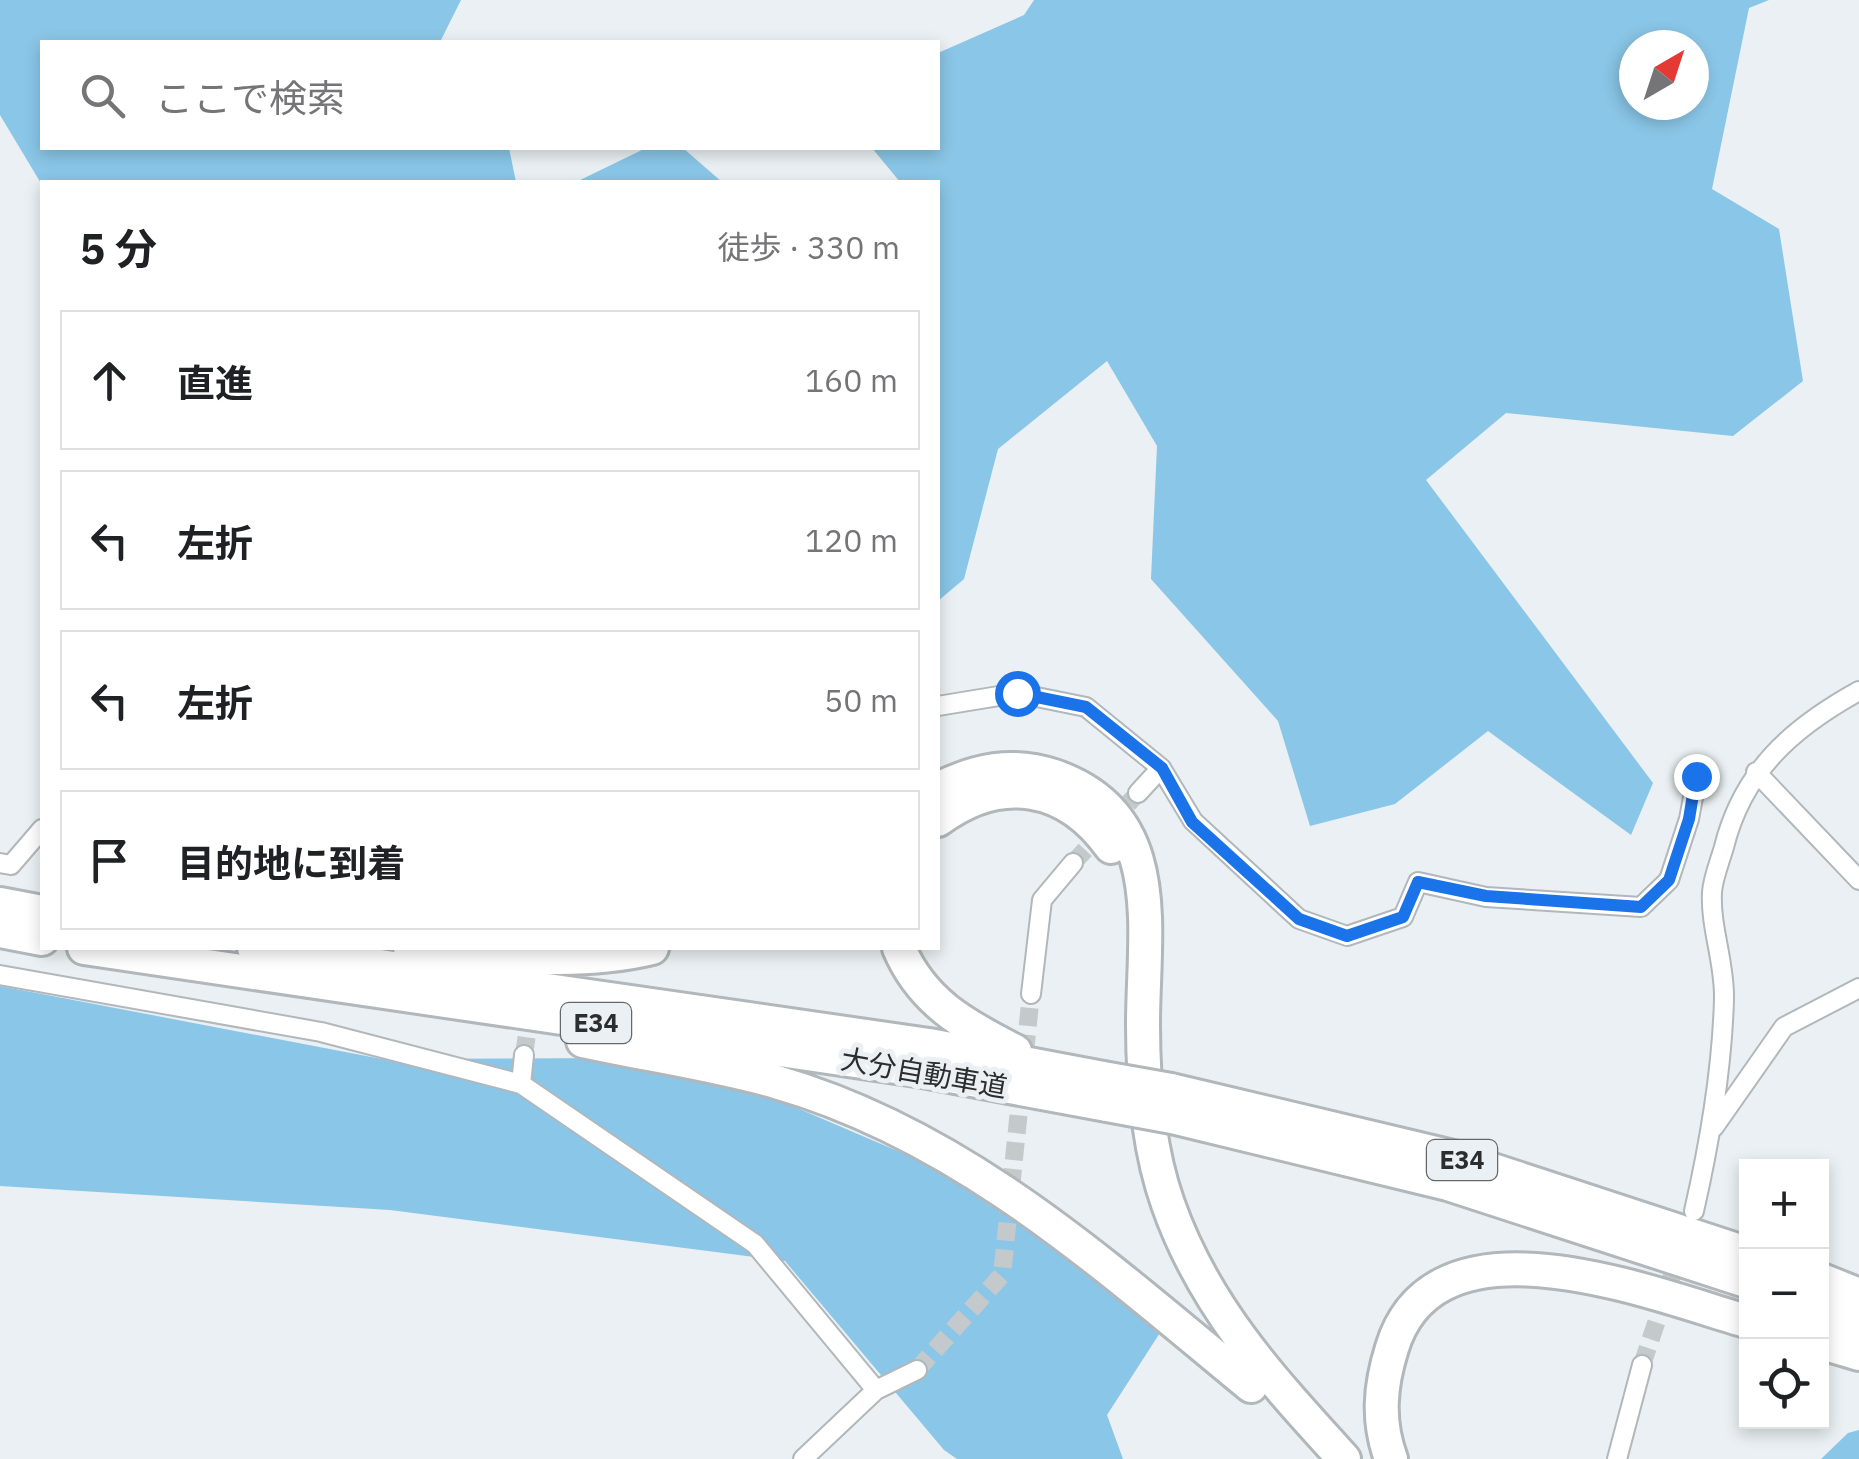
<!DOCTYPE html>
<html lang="ja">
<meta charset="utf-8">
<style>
:root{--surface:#fff;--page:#f2f2f2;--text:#202124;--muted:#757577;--line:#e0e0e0}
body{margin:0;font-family:"IBM Plex Sans","Noto Sans JP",sans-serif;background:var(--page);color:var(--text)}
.controls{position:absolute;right:30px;bottom:30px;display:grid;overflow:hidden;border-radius:0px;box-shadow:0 5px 15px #0003}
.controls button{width:90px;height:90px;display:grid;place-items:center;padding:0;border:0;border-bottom:2px solid var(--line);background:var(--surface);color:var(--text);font:50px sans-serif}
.compass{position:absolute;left:1619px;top:30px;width:90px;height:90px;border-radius:50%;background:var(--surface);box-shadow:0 5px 15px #0003;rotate:39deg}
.stop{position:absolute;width:30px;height:30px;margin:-22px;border:8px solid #1a73e8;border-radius:50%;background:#fff}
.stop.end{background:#1a73e8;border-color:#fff;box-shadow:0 2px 10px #0008}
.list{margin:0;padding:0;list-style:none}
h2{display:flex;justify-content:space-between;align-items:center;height:130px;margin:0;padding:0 40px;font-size:42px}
h2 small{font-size:32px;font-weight:400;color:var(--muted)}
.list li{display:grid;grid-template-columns:65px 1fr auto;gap:30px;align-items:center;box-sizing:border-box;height:140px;margin:0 20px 20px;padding:0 20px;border:2px solid var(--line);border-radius:0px}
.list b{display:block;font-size:38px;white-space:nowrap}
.list em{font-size:32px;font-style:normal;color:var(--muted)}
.icon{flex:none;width:55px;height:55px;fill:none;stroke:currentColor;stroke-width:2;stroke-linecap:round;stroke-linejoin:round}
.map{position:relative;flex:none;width:1859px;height:1459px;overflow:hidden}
.search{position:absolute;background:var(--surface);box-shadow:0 5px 15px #0003;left:40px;top:40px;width:900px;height:110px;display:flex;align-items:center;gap:25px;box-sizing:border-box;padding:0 35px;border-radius:0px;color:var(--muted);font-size:38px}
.panel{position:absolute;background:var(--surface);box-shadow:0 5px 15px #0003;left:40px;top:180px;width:900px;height:770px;border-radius:0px}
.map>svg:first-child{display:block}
</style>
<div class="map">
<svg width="1859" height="1459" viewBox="0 0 1859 1459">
<rect width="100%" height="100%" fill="#eaf0f3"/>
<path fill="#8ac6e7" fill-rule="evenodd" d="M 0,0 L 461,0 L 440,42 L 42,42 L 42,148 L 509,148 L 516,182 L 42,185 L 0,115 Z
M 1034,0 L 1769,0 L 1749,8 L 1712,189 L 1779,229 L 1803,381 L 1733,436 L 1506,413 L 1426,480 L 1653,783 L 1631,835 L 1488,731 L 1395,804 L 1310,826 L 1278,721 L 1151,579 L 1157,446 L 1107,361 L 998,449 L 964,579 L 938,601 L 938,182 L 900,182 L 872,148 L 938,148 L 938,53 L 1024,15 ZM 1634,45 L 1694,45 L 1694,105 L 1634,105 Z
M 646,148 L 683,148 L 722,182 L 576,182 Z
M 0,986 L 382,1059 L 617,1058 L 755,1090 L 977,1185 L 1165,1325 L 1107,1415 L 1123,1459 L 957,1459 L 944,1450 L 785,1261 L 390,1210 L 0,1186 Z
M 1859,1430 L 1859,1459 L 1821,1459 L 1848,1433 Z"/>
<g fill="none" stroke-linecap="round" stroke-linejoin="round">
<path stroke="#c4c9cc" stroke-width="18" stroke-dasharray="18 9" stroke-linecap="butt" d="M 1073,863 L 1138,793
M 524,1055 L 531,1006
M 1642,1365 L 1680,1252
M 917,1370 L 1002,1275 L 1031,994"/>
<defs>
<path id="minor" d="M 938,706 L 1017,693 L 1086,707 L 1161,768 L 1193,821 L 1299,919 L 1347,936 L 1403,917 L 1418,882 L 1486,897 L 1641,907 L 1669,880 L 1689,819 L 1697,776
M 1756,772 L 1859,880
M 1138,793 L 1161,768
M 0,863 L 11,865 L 42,829
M 0,975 L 321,1032 L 521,1084 L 755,1244 L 876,1390
M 1031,994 L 1042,900 L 1073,863
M 521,1084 L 524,1055
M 1714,1127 L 1784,1027 L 1859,988
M 1694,1211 C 1710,1141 1722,1071 1724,999 C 1725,963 1710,927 1712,892 C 1713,878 1720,861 1724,847 C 1743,771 1792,728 1859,691
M 803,1459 L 876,1390 L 917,1370
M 1617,1459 L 1642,1365"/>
<path id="motorway" d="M 938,789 C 976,770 1012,762 1054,776 C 1168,815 1143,929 1143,1024 C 1143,1084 1148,1148 1168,1204 C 1204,1307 1272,1380 1344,1459
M 938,820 C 1000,774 1066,784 1111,847
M 0,904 L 42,912
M 0,931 L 42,939
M 84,948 L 923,1071 L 1107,1105
M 254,948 L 929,1045 L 1103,1078
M 410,948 C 489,954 574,967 652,948
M 899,948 C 922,1002 964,1025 1015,1051
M 583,1041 C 647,1055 713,1064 776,1082 C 962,1135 1105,1266 1251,1386
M 1171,1090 L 1453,1157 L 1746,1253
M 1172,1117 L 1448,1184 L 1746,1281
M 1822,1280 L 1859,1295
M 1822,1309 L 1859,1324
M 1822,1343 L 1859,1354
M 1391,1459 C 1377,1421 1380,1386 1392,1348 C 1435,1206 1652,1294 1746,1321"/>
</defs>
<use href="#minor" stroke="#b1b7ba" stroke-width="22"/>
<use href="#motorway" stroke="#b1b7ba" stroke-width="38"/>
<use href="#minor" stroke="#fff" stroke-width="18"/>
<use href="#motorway" stroke="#fff" stroke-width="32"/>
<defs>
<path id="motorway-bridge" d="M 1103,1078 L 1171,1090
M 1107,1105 L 1172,1117"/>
</defs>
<use href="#motorway-bridge" stroke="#b1b7ba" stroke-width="38" stroke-linecap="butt"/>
<use href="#motorway-bridge" stroke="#fff" stroke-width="32"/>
</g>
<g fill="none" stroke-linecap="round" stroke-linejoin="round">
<path stroke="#1a73e8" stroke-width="12" d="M 1017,693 L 1086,707 L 1162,768 L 1192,822 L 1299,919 L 1347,936 L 1403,917 L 1418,882 L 1486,896 L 1641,907 L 1669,880 L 1689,819 L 1696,776"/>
</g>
<g text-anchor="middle" stroke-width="10" stroke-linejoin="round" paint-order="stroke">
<g fill="#eaf0f3" stroke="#64686a" stroke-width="2.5">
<rect x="561" y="1003" width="70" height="40" rx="8"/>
<rect x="1427" y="1140" width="70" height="40" rx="8"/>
</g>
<g font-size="25" font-weight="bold" fill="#2b2d2f">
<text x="596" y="1032">E34</text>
<text x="1462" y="1169">E34</text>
</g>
<g font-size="28" fill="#2b2d2f" stroke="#eaf0f3">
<text transform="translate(924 1073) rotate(10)" y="10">大分自動車道</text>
</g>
</g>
</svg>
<div class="controls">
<button>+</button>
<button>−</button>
<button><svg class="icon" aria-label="locate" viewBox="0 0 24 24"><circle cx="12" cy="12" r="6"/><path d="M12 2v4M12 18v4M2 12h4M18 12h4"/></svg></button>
</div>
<svg class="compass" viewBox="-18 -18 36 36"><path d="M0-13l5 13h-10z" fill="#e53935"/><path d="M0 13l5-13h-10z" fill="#757577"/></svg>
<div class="stop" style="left:1017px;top:693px"></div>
<div class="stop end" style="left:1696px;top:776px"></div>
<div class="search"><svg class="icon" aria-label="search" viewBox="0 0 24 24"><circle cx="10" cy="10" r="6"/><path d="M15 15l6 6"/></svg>ここで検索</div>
<section class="panel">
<h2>5 分<small>徒歩 · 330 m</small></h2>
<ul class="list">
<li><svg class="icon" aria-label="ahead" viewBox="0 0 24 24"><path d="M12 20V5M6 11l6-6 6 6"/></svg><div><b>直進</b></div><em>160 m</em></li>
<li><svg class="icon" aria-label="left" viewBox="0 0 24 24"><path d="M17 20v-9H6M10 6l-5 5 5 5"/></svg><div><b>左折</b></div><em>120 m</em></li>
<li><svg class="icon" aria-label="left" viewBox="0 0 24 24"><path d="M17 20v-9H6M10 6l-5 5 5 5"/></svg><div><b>左折</b></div><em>50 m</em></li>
<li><svg class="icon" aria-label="arrive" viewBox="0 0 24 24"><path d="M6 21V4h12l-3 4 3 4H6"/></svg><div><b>目的地に到着</b></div></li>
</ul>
</section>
</div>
